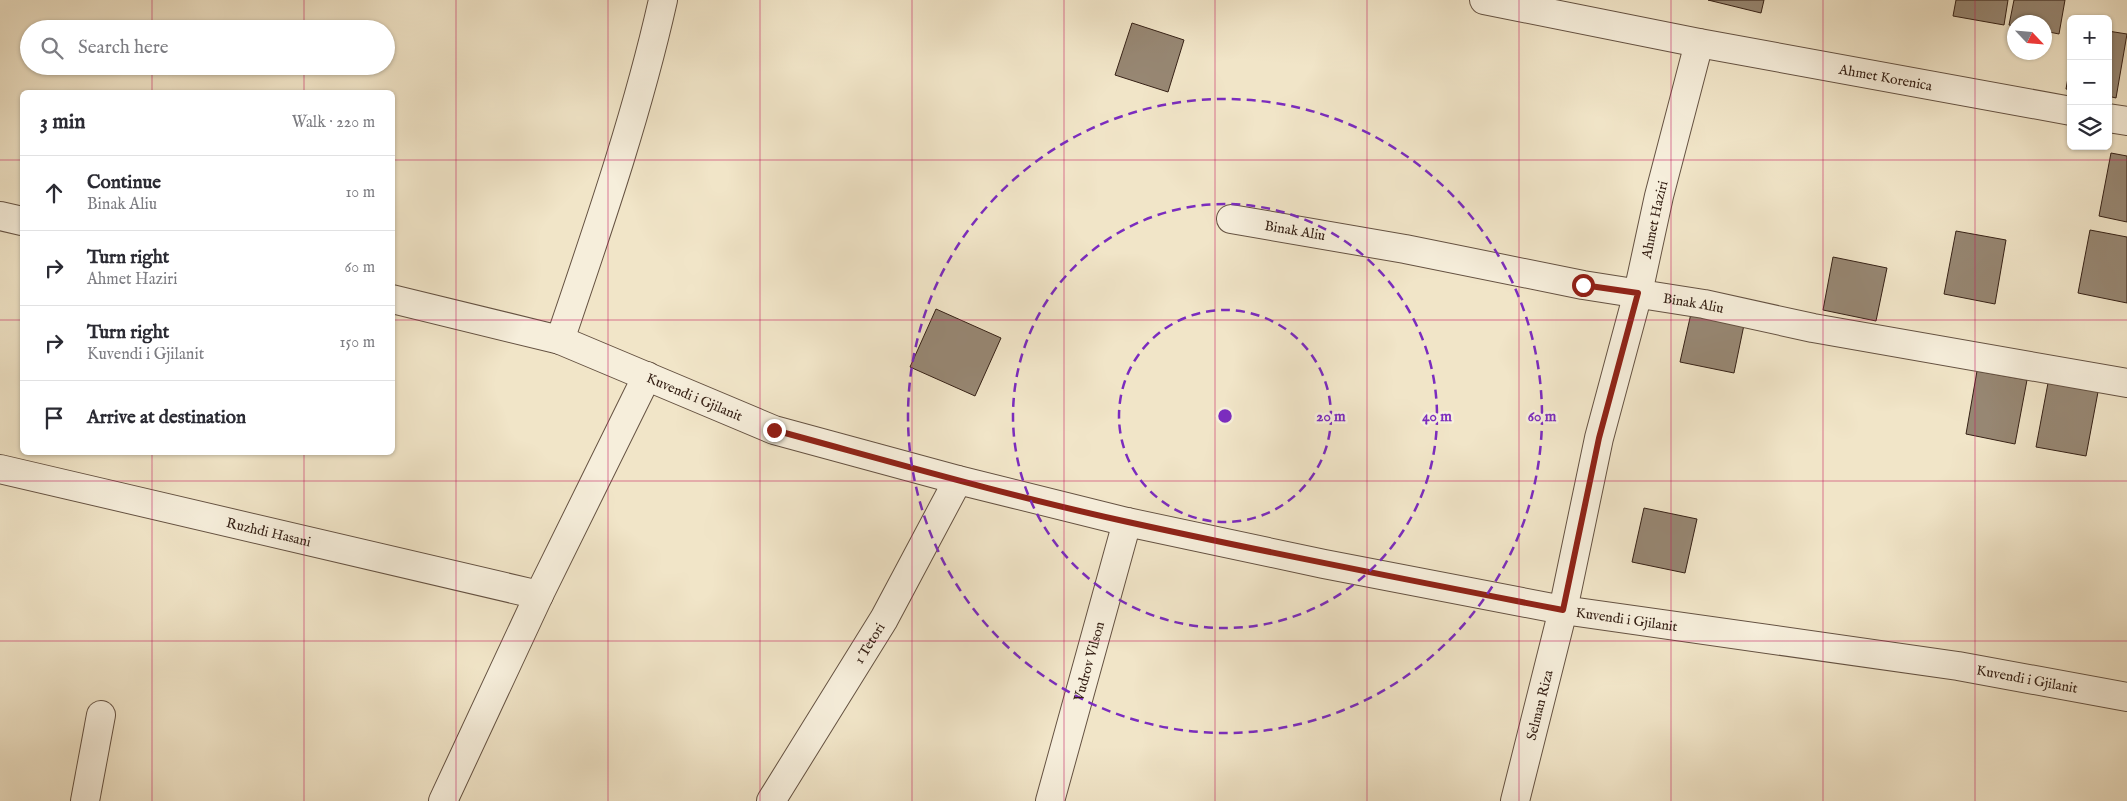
<!DOCTYPE html>
<meta charset="utf-8">
<style>
:root{--surface:#fff;--page:#f7f7f7;--text:#2b2b33;--muted:#7c7c81;--line:#e1e1e2}
body{margin:0;font-family:"IM FELL English",serif;background:var(--page);color:var(--text)}
.controls{position:absolute;right:15px;top:15px;display:grid;overflow:hidden;border-radius:8px;box-shadow:0 1px 4px #0004}
.controls button{width:45px;height:45px;display:grid;place-items:center;padding:0;border:0;border-bottom:1px solid var(--line);background:var(--surface);color:var(--text);font:25px sans-serif}
.compass{position:absolute;left:2007px;top:15px;width:45px;height:45px;border-radius:50%;background:var(--surface);box-shadow:0 1px 4px #0004;rotate:116deg}
.stop{position:absolute;width:15px;height:15px;margin:-11px;border:4px solid #8f2418;border-radius:50%;background:#fff}
.stop.end{background:#8f2418;border-color:#fff;box-shadow:0 1px 5px #0008}
.list{margin:0;padding:0;list-style:none}
h2{display:flex;justify-content:space-between;align-items:center;height:65px;margin:0;padding:0 20px;font-size:21px}
h2 small{font-size:16px;font-weight:400;color:var(--muted)}
.list li{display:grid;grid-template-columns:32px 1fr auto;gap:15px;align-items:center;box-sizing:border-box;height:75px;padding:0 20px;border-top:1px solid var(--line)}
.list b{display:block;font-size:19px;white-space:nowrap}
.list p{margin:0;font-size:16px;white-space:nowrap;color:var(--muted)}
.list em{font-size:16px;font-style:normal;color:var(--muted)}
.icon{flex:none;width:28px;height:28px;fill:none;stroke:currentColor;stroke-width:2;stroke-linecap:round;stroke-linejoin:round}
.map{position:relative;flex:none;width:2127px;height:801px;overflow:hidden}
.search{position:absolute;background:var(--surface);box-shadow:0 1px 4px #0004;left:20px;top:20px;width:375px;height:55px;display:flex;align-items:center;gap:12px;box-sizing:border-box;padding:0 18px;border-radius:28px;color:var(--muted);font-size:19px}
.panel{position:absolute;background:var(--surface);box-shadow:0 1px 4px #0004;left:20px;top:90px;width:375px;height:365px;border-radius:8px}
.map>svg:first-child{display:block}
</style>
<div class="map">
<svg width="2127" height="801" viewBox="0 0 2127 801">
<rect width="100%" height="100%" fill="#f1e5c8"/>
<filter id="stains"><feTurbulence type="fractalNoise" baseFrequency=".004" numOctaves="4"/><feColorMatrix values="0 0 0 0 .2 0 0 0 0 .09 0 0 0 0 .02 0 0 0 .5 -.17"/></filter>
<radialGradient id="worn" r=".72"><stop offset=".6" stop-color="#630" stop-opacity="0"/><stop offset="1" stop-color="#630" stop-opacity=".3"/></radialGradient>
<path fill="#978773" stroke="#362116" d="M 1708,0 L 1764,0 L 1761,13 Z
M 1956,0 L 2008,0 L 2004,25 L 1953,16 Z
M 2014,0 L 2065,0 L 2059,34 L 2044,31 L 2044,22 L 2014,22 L 2014,26 L 2009,25 Z
M 1132,23 L 1184,40 L 1168,92 L 1115,75 Z
M 2108,31 L 2127,34 L 2116,98 L 2108,96 Z
M 2071,61 L 2071,90 L 2066,89 Z
M 2111,153 L 2127,156 L 2127,222 L 2099,216 Z
M 2090,230 L 2127,237 L 2127,303 L 2078,293 Z
M 1956,231 L 2006,240 L 1995,304 L 1944,294 Z
M 1833,257 L 1887,268 L 1876,321 L 1823,310 Z
M 936,309 L 1001,338 L 975,396 L 910,367 Z
M 1692,309 L 1745,320 L 1734,373 L 1680,362 Z
M 1977,371 L 2027,380 L 2015,444 L 1966,434 Z
M 2048,383 L 2098,392 L 2086,456 L 2036,447 Z
M 1644,508 L 1697,519 L 1685,573 L 1632,562 Z"/>
<g fill="none" stroke-linecap="round" stroke-linejoin="round">
<defs>
<g id="minor">
<path id="s1" d="M 1484,0 L 1699,43 L 2071,111"/>
<path d="M 2108,118 L 2127,121"/>
<path d="M 0,216 L 22,221"/>
<path id="s2" d="M 1231,219 L 1405,249 L 1583,285 L 1704,304 L 1813,328 L 2127,383"/>
<path id="s3" d="M 392,299 L 560,340 L 774,430 L 958,480 L 1127,522 L 1324,564 L 1563,610 L 1958,666 L 2127,697"/>
<path d="M 560,340 C 598,228 637,116 663,0"/>
<path id="s4" d="M 0,469 L 539,595"/>
<path d="M 85,801 L 101,715"/>
<path d="M 443,801 L 539,595 L 647,376"/>
<path id="s5" d="M 771,801 L 884,619 L 958,480"/>
<path id="s6" d="M 1050,801 L 1127,522"/>
<path id="s7" d="M 1515,801 L 1563,610 L 1599,438 L 1638,293 L 1659,196 L 1699,43"/>
</g>
</defs>
<use href="#minor" stroke="#655242" stroke-width="30"/>
<use href="#minor" stroke="#f6eedb" stroke-width="28"/>
</g>
<g fill="none" stroke-linecap="round" stroke-linejoin="round">
<path stroke="#8f2418" stroke-width="6" d="M 774,430 C 892,462 1009,496 1128,522 C 1273,554 1418,582 1563,610 L 1599,438 L 1638,293 L 1583,285"/>
</g>
<path fill="none" stroke="#c2185b" stroke-width="1" stroke-opacity="0.55" d="M 152,0 L 152,29M 304,0 L 304,29M 456,0 L 456,801M 608,0 L 608,801M 760,0 L 760,801M 912,0 L 912,801M 1064,0 L 1064,801M 1215,0 L 1215,801M 1367,0 L 1367,801M 1519,0 L 1519,801M 1671,0 L 1671,801M 1823,0 L 1823,801M 1975,0 L 1975,801M 152,66 L 152,92M 304,66 L 304,92M 0,160 L 22,160M 392,160 L 2127,160M 0,320 L 22,320M 392,320 L 2127,320M 152,452 L 152,801M 304,452 L 304,801M 0,481 L 2127,481M 0,641 L 2127,641"/>
<g fill="none" stroke="#7b2cbf" stroke-width="2.5" stroke-dasharray="9 6">
<circle cx="1225" cy="416" r="106"/>
<circle cx="1225" cy="416" r="212"/>
<circle cx="1225" cy="416" r="317"/>
</g>
<g text-anchor="middle" stroke-width="5" stroke-linejoin="round" paint-order="stroke">
<g font-size="14" fill="#362116" stroke="#f6eedb">
<text dy="5" stroke="none"><textPath href="#s1" startOffset="409">Ahmet Korenica</textPath></text>
<text dy="5" stroke="none"><textPath href="#s7" startOffset="598">Ahmet Haziri</textPath></text>
<text dy="5" stroke="none"><textPath href="#s2" startOffset="65">Binak Aliu</textPath></text>
<text dy="5" stroke="none"><textPath href="#s2" startOffset="470">Binak Aliu</textPath></text>
<text dy="5" stroke="none"><textPath href="#s3" startOffset="319">Kuvendi i Gjilanit</textPath></text>
<text dy="5" stroke="none"><textPath href="#s4" startOffset="276">Ruzhdi Hasani</textPath></text>
<text dy="5" stroke="none"><textPath href="#s3" startOffset="1279">Kuvendi i Gjilanit</textPath></text>
<text dy="5" stroke="none"><textPath href="#s5" startOffset="186">1 Tetori</textPath></text>
<text dy="5" stroke="none"><textPath href="#s6" startOffset="145">Vudrov Vilson</textPath></text>
<text dy="5" stroke="none"><textPath href="#s3" startOffset="1684">Kuvendi i Gjilanit</textPath></text>
<text dy="5" stroke="none"><textPath href="#s7" startOffset="99">Selman Riza</textPath></text>
</g>
</g>
<circle cx="1225" cy="416" r="8" fill="#7b2cbf" stroke="#f6eedb" stroke-width="2.5"/>
<g font-size="15" text-anchor="middle" font-weight="bold" fill="#7b2cbf" stroke="#f6eedb" stroke-width="5" stroke-linejoin="round" paint-order="stroke">
<text x="1331" y="421">20 m</text>
<text x="1437" y="421">40 m</text>
<text x="1542" y="421">60 m</text>
</g>
<rect width="100%" height="100%" filter="url(#stains)"/>
<rect width="100%" height="100%" fill="url(#worn)"/>
</svg>
<div class="controls">
<button>+</button>
<button>−</button>
<button><svg class="icon" aria-label="layers" viewBox="0 0 24 24"><path d="M12 4l9 5-9 5-9-5zM3 14l9 5 9-5"/></svg></button>
</div>
<svg class="compass" viewBox="-18 -18 36 36"><path d="M0-13l5 13h-10z" fill="#e53935"/><path d="M0 13l5-13h-10z" fill="#7c7c81"/></svg>
<div class="stop" style="left:1583px;top:285px"></div>
<div class="stop end" style="left:774px;top:430px"></div>
<div class="search"><svg class="icon" aria-label="search" viewBox="0 0 24 24"><circle cx="10" cy="10" r="6"/><path d="M15 15l6 6"/></svg>Search here</div>
<section class="panel">
<h2>3 min<small>Walk · 220 m</small></h2>
<ul class="list">
<li><svg class="icon" aria-label="ahead" viewBox="0 0 24 24"><path d="M12 20V5M6 11l6-6 6 6"/></svg><div><b>Continue</b><p>Binak Aliu</p></div><em>10 m</em></li>
<li><svg class="icon" aria-label="right" viewBox="0 0 24 24"><path d="M7 20v-9h11M14 6l5 5-5 5"/></svg><div><b>Turn right</b><p>Ahmet Haziri</p></div><em>60 m</em></li>
<li><svg class="icon" aria-label="right" viewBox="0 0 24 24"><path d="M7 20v-9h11M14 6l5 5-5 5"/></svg><div><b>Turn right</b><p>Kuvendi i Gjilanit</p></div><em>150 m</em></li>
<li><svg class="icon" aria-label="arrive" viewBox="0 0 24 24"><path d="M6 21V4h12l-3 4 3 4H6"/></svg><div><b>Arrive at destination</b></div></li>
</ul>
</section>
</div>
